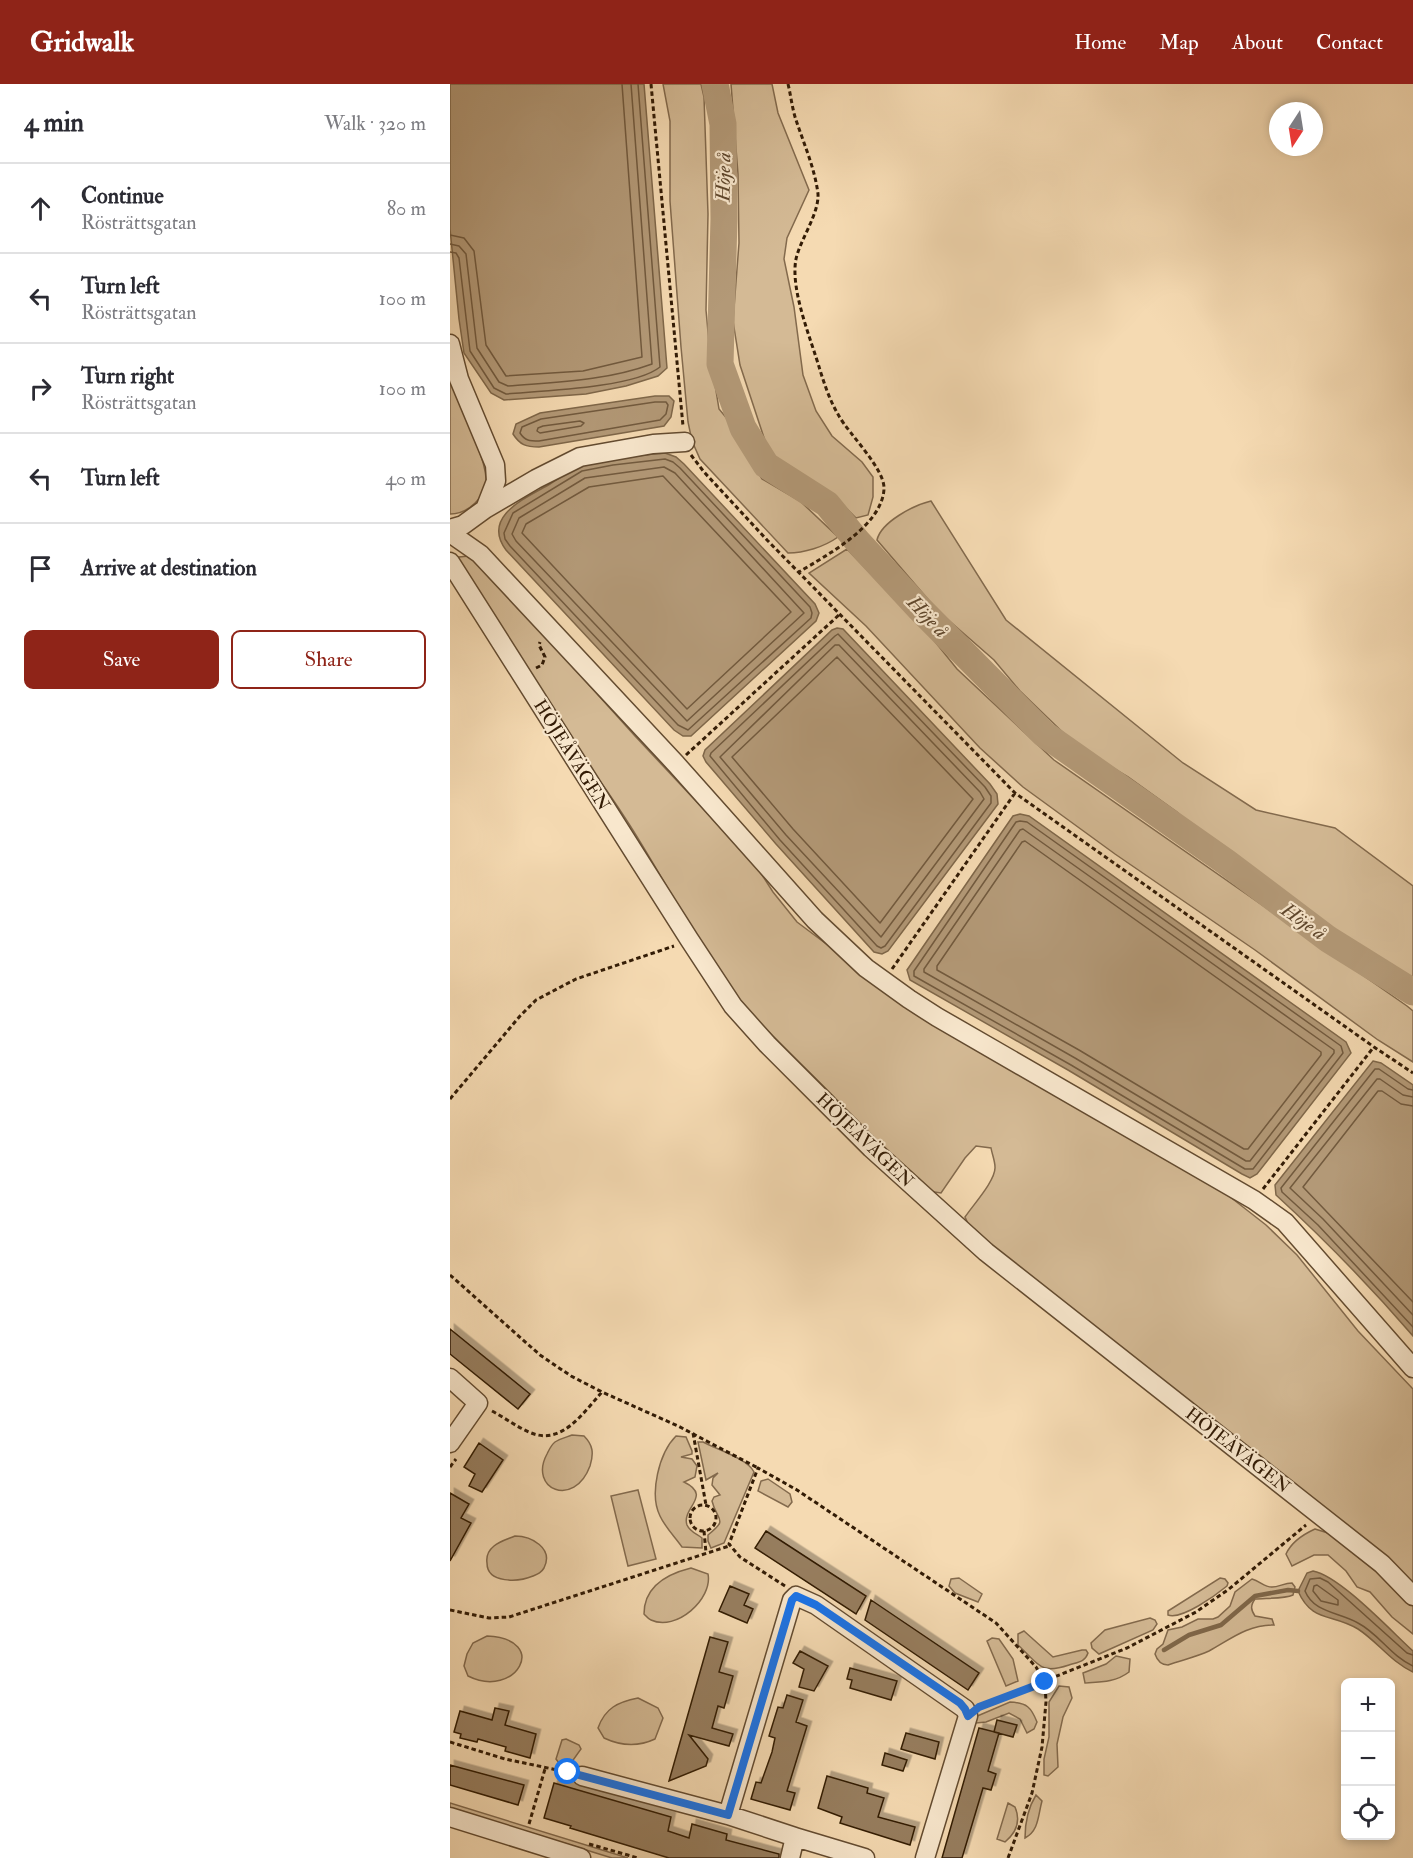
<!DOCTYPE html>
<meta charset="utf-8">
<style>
:root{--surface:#fff;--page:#f7f7f7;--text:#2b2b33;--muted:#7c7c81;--line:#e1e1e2;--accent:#8f2418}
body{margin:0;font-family:"IM FELL Double Pica",serif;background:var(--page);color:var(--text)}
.controls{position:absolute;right:18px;bottom:18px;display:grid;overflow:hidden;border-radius:9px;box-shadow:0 3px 9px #0003}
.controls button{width:54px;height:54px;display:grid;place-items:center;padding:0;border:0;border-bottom:2px solid var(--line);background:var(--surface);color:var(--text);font:30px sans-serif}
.compass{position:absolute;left:819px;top:18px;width:54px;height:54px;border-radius:50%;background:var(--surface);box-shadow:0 3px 9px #0003;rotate:192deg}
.stop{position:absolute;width:18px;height:18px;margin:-14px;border:4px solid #1a73e8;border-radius:50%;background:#fff}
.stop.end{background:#1a73e8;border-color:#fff;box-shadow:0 2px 6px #0008}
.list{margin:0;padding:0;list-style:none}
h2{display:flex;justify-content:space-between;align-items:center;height:78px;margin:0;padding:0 24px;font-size:26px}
h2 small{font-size:20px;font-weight:400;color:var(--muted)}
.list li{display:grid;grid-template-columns:39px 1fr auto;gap:18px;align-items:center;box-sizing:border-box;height:90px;padding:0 24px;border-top:2px solid var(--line)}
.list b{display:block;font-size:22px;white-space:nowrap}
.list p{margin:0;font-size:20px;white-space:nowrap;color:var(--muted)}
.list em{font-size:20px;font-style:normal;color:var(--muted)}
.actions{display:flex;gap:12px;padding:18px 24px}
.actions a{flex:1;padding:14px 0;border:2px solid var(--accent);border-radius:9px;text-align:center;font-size:21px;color:var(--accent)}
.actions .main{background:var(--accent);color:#fff}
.icon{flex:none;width:33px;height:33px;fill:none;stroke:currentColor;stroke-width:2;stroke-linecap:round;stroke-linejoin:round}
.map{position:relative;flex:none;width:963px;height:1774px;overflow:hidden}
header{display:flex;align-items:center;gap:36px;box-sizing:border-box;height:84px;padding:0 30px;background:var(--accent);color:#fff}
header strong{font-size:28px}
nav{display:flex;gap:33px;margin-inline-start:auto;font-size:21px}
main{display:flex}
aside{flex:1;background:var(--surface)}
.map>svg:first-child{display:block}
</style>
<header>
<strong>Gridwalk</strong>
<nav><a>Home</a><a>Map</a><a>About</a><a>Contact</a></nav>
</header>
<main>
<aside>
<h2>4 min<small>Walk · 320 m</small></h2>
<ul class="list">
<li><svg class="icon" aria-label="ahead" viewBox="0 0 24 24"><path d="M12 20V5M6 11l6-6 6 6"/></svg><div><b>Continue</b><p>Rösträttsgatan</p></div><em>80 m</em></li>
<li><svg class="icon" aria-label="left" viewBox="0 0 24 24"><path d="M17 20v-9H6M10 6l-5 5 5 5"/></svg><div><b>Turn left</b><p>Rösträttsgatan</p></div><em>100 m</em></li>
<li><svg class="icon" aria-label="right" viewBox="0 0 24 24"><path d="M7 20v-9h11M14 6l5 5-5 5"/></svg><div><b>Turn right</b><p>Rösträttsgatan</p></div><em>100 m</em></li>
<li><svg class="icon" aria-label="left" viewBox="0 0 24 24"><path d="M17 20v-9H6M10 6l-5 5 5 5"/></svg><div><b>Turn left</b></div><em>40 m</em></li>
<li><svg class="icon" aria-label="arrive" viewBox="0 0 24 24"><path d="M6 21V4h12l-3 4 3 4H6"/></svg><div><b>Arrive at destination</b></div></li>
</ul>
<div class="actions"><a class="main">Save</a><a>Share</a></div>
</aside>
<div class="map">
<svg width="963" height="1774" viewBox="0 0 963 1774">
<defs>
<filter id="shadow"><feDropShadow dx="4.5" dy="-4.5" stdDeviation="0" flood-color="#0004"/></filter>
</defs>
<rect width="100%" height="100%" fill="#f5dab2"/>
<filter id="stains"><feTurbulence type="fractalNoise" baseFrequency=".00333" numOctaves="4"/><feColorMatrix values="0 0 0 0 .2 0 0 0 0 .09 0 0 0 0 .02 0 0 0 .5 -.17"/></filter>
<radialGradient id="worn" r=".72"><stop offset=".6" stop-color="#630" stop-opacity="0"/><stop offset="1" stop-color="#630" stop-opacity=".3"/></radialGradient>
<path fill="#d4ba95" stroke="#836a4d" stroke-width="1.5" d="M 213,0 L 251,0 L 254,13 L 258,130 L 256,226 L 260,270 L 269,325 L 283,342 L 298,372 L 312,395 L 350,417 L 388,453 C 374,463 354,469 338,469 L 250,375 L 242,357 L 238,338 L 231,263 L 220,117 L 220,37 Z
M 281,0 L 322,0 L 328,29 L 359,106 L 337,154 L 334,175 L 344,223 L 353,291 L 366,327 L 382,352 L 412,378 L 423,393 L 423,413 L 418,431 L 406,434 L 381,409 L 358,396 L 332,386 L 322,378 L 290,281 L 283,237 L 289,159 L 288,90 Z
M 0,287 C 7,306 13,325 21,344 C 26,360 35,377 36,394 C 37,413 18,430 0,430 Z
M 481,417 L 556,536 L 733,679 L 806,726 L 885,744 L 963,802 L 963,897 L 911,865 L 766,763 L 727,728 L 678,693 L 628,663 L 570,607 L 544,576 L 488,527 L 427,456 C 431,438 464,421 481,417 Z
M 397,465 L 478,549 L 507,585 L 604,676 L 957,922 L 963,927 L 963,978 L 928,956 L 805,866 L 665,770 L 573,703 L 530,664 L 416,542 L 359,489 Z
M 19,472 L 41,492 L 185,652 L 305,780 L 323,808 L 347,838 L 379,862 L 418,896 L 770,1105 L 816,1141 L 847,1171 L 908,1247 L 963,1305 L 963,1502 L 521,1146 L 515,1133 C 523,1121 546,1096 545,1083 C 545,1077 542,1070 541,1064 L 526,1062 L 515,1074 L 491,1109 L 478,1107 L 392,1027 L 384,1013 C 341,969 292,927 259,874 C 217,806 180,732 129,670 L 8,481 L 9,473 Z
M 122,1351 L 134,1352 C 143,1361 144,1369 140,1382 C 124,1425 78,1405 97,1370 C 99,1366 101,1361 105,1358 C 109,1355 117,1353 122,1351 Z
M 226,1352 L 236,1353 L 242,1367 L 242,1370 L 231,1373 L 242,1375 L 247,1382 L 245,1393 L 234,1398 C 263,1412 231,1424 237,1441 C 240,1448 247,1450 252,1454 L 252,1464 L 232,1463 C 225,1453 215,1443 210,1432 C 199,1410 209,1369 226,1352 Z
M 248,1358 L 253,1358 C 266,1365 298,1375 304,1388 L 274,1459 L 261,1464 L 258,1457 L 258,1451 C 279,1434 267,1438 262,1417 L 264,1413 L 270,1411 L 262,1401 L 263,1394 L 268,1389 L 256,1396 Z
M 318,1395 L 340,1410 L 342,1418 L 338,1423 L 308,1407 L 311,1397 Z
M 188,1406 L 206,1475 L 178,1482 L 161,1412 Z
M 865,1445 L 878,1449 L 938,1497 L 963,1520 L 963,1550 L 942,1533 L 920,1508 L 907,1503 L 896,1487 L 878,1471 L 864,1471 L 842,1482 L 836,1470 C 841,1459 854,1450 865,1445 Z
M 65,1452 C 81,1452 104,1464 94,1484 C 91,1489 88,1490 83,1492 C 69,1498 37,1500 37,1479 C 36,1472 39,1466 44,1462 C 50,1457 58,1455 65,1452 Z
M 241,1484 L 258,1490 C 263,1515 226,1548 201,1536 C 198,1535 196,1532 194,1530 C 194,1502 217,1490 241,1484 Z
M 509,1494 L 532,1510 L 528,1518 L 505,1509 L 499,1502 L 501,1495 Z
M 770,1494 L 775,1495 L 778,1499 L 777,1502 C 766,1511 732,1536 718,1531 L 718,1527 Z
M 802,1495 C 810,1497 814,1503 822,1503 C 829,1503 834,1499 842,1499 L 845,1503 L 843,1511 C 834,1515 816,1514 805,1515 C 800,1522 801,1526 805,1532 L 822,1535 L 824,1541 C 797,1541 781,1555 759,1567 C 746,1573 732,1576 718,1581 C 711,1581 707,1576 705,1570 L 707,1565 L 713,1560 L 718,1546 L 732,1543 L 748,1535 L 763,1535 L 768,1533 L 780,1522 L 785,1508 Z
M 700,1534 L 705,1536 L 707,1540 L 703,1546 L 649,1570 L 642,1564 L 641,1559 L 655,1546 Z
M 574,1547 L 603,1573 L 632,1566 L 636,1566 L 638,1569 C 635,1578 628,1578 619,1581 C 589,1591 589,1580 568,1561 L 568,1550 Z
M 37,1552 C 101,1555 66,1616 18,1592 L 14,1582 L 17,1570 L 23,1559 Z
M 542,1554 L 549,1555 L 563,1575 L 568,1597 L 556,1602 L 537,1557 Z
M 666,1572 L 680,1575 L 679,1588 C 666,1598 652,1598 635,1599 L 633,1589 L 656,1580 Z
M 609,1602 L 619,1603 L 622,1614 L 613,1633 L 607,1660 L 608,1683 L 598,1692 L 594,1691 L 594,1675 L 599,1653 L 599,1618 Z
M 188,1614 L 208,1624 L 213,1634 L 205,1655 C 188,1663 171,1662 154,1654 L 148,1644 C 155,1624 168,1618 188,1614 Z
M 560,1618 C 577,1619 581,1623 587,1638 L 584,1645 L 577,1649 L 570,1635 L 559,1629 L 536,1638 L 526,1639 L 525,1633 Z
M 116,1655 L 129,1661 L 131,1665 L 121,1679 L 109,1679 L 106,1675 L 112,1656 Z
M 586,1711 L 592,1717 C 588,1731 589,1747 575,1754 C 575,1738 578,1724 586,1711 Z
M 0,1719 L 178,1774 L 162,1774 L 0,1724 Z
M 558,1719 L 565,1723 C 571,1737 567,1748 555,1758 L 547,1755 Z"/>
<path fill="#b39977" stroke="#7f6749" stroke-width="1.5" d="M 0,0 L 194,0 L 217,284 L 208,292 L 176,302 L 136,310 L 54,316 L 41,309 L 14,269 L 9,235 L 0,145 Z
M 205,312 L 219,312 L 224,317 L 221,333 L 214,342 L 89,363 C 76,363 70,361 63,350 L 66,340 L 90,329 Z
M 215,369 L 226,373 L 234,380 L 365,520 L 369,529 L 366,537 L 241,652 L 233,652 L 224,646 L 56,466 C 31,432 76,414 100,400 C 110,394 121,385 132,381 C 158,373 188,372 215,369 Z
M 387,544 L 393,545 L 540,700 L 547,710 L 548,720 L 438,867 L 432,870 L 424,868 L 326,760 L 256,678 L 253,672 L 255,666 L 382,546 Z
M 570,730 L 579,732 L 896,958 L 901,969 L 807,1090 L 800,1094 L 792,1090 L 618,986 L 460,896 L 457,886 L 563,732 Z
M 923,977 L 931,979 L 963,1001 L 963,1252 C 920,1202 874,1155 826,1111 L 825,1101 Z
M 863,1487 C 890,1492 941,1547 963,1567 L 963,1588 C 941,1578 928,1558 908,1545 C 882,1529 862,1539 848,1507 L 857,1489 Z"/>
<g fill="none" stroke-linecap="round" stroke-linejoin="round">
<path stroke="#725a3e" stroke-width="1.5" d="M 0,151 L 14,154 L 24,167 L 36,261 L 56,292 L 133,287 L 192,273 L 172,0
M 0,160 L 9,162 L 16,170 L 27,264 L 49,298 L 58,302 C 106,298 156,297 202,280 L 181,0
M 0,168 L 6,169 L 9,174 L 20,267 L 44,304 L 56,310 C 90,307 184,304 210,283 L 188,0
M 205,318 L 216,318 L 218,321 L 216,330 L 210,336 L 89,357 C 80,357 75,357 70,349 L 72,343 L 91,335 Z
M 130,337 L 134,339 L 131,342 L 90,349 L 87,347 L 88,344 L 93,342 Z
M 215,375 L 223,378 L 230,384 L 360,523 L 362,529 L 361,534 L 238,646 L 228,641 L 60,462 L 55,455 L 54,449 L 63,429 L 132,387 L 163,381 Z
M 214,383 L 225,389 L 354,529 L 237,637 L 66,457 L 62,450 L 69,434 L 135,394 Z
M 213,392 L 341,528 L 237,625 L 72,449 L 76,440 L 139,403 Z
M 388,550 L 535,703 L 541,712 L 541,719 L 435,862 L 431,864 L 427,862 L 330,756 L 260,672 L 261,669 L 385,552 Z
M 385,561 L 389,561 L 530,708 L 534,715 L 431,853 L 336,751 L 270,673 Z
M 387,573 L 523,715 L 430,839 L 343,745 L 282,673 Z
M 570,737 L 577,738 L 891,962 L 893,969 L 803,1085 L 795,1085 L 621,981 L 464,892 L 464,887 L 566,738 Z
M 573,745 L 884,966 L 884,969 L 800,1077 L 796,1077 L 625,974 L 474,888 L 474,885 L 570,746 Z
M 575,757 L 871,968 L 871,971 L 798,1065 L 794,1065 L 629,966 L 487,886 L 487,882 L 572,758 Z
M 963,1006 L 958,1005 L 929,985 L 925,985 L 831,1104 L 832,1108 L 868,1141 L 963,1243
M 963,1013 L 953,1011 L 930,995 L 927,995 L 840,1104 L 873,1135 L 963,1231
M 963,1022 L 951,1020 L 932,1007 L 928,1007 L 853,1103 L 963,1218
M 867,1501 L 888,1516 L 888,1521 L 871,1517 L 863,1507 L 864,1502 Z
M 963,1571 L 957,1569 L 878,1498 L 870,1494 L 860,1495 L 855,1507 C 864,1529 889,1528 908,1539 C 929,1550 941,1572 963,1582"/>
<path stroke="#7f6749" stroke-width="4.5" d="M 714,1566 L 739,1551 L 771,1541 L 805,1512 L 838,1506 L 848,1507"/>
<path stroke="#b39977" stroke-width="27" d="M 265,0 L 273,40 L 274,135 L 270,280 L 293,344 L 316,381 L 377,420 L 408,458 L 470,525 L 594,650 L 776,778 L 878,855 L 963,908"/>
</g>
<path fill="#977e5f" stroke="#321b05" stroke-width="1.5" filter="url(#shadow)" d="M 0,1245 L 80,1310 L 68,1325 L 0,1270 Z
M 29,1359 L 53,1376 L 32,1408 L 19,1402 L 25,1390 L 14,1383 Z
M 0,1409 L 19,1420 L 11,1434 L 21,1439 L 0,1477 Z
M 316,1447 L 416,1512 L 406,1530 L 305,1464 Z
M 280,1502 L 299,1510 L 294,1521 L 303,1525 L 297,1539 L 269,1527 Z
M 421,1516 L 529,1589 L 518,1606 L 415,1536 Z
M 260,1553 L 278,1558 L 269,1588 L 283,1592 L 274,1624 L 268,1622 L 262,1644 L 283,1650 L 279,1662 L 239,1651 L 258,1675 L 256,1682 L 219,1697 Z
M 350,1567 L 378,1582 L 364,1607 L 349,1603 L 354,1585 L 343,1579 Z
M 400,1584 L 447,1597 L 441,1616 L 400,1604 L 402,1596 L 397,1595 Z
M 337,1611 L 353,1616 L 346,1638 L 357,1642 L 337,1707 L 345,1709 L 340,1726 L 301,1715 L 306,1698 L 311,1699 L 322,1668 L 325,1654 L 319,1652 L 328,1623 L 333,1624 Z
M 45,1624 L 59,1627 L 55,1641 L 86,1650 L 80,1674 L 55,1667 L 56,1663 L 28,1655 L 27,1658 L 10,1654 L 11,1650 L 4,1648 L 10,1627 L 42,1636 Z
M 547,1636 L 567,1641 L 563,1653 L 544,1648 Z
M 529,1644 L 549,1649 L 538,1687 L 546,1690 L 541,1706 L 533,1704 L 512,1774 L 492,1774 Z
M 456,1649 L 489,1658 L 485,1675 L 451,1665 Z
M 435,1669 L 457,1676 L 453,1687 L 432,1681 Z
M 0,1681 L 74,1701 L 68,1721 L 0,1701 Z
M 377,1692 L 418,1704 L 417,1709 L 434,1714 L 428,1733 L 465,1743 L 460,1761 L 390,1739 L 392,1733 L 368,1724 Z
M 104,1699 L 221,1733 L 218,1747 L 239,1754 L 242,1740 L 277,1750 L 276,1756 L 329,1770 L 329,1774 L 219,1774 L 120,1744 L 121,1742 L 94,1734 Z"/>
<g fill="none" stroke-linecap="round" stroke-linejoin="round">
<defs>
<path id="minor" d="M 0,260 L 9,295 L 45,381 L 46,397 L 35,425
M 0,445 L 13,441 L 35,425 L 86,395 L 130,373 L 203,360 L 235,358
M 0,449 L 30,470 L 226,680 L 365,836 L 416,884 L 459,915 L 487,933 L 804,1116 L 835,1138 L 963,1284
M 0,478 L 239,855 L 283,922 L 317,960 L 421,1064 L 536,1168 L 932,1480 L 963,1512
M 0,1294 L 28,1319 L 0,1359
M 132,1692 L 278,1731 L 342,1516 L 346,1512 L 366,1521 L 515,1625 L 518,1632 L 475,1774
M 278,1731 L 345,1753
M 0,1733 L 131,1774
M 340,1774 L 345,1753 L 415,1774"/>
</defs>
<use href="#minor" stroke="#634b30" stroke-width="21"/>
<path stroke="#321b05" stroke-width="3" stroke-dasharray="4.5 3" stroke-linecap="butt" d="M 201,0 L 233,342
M 338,0 C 341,12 342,24 346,36 C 354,60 365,85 368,110 C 369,130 350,156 346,175 C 340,206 361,255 370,286 C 375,302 380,317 389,332 C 399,350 435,385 434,405 C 432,442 377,471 349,488
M 241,371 L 254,388 L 317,456 L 565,709 L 924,963 L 963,989
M 86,584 L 92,581 L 95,573 L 89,561 L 90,558
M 236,671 L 390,530
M 442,885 L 565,709
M 0,1015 L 70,932 L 86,916 L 126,895 L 224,862
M 813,1105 L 923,964
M 0,1191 L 90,1271 L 121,1292 L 152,1308 L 228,1342 L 308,1384
M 42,1327 C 55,1334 67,1343 79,1348 C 111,1363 133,1329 152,1308
M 243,1349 L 256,1421
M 0,1383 L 6,1375
M240 1434a13 13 0 1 1 26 0a13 13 0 1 1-26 0Z
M 254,1447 L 256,1469
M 335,1502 L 290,1473 L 279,1460 L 308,1384 L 347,1406 L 546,1539 L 586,1583 L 595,1598 L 596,1618 L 592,1663 L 582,1709 L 558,1774
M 0,1526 L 39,1534 L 59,1533 L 279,1462
M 529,1623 L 677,1564 L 746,1528 L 779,1505 L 856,1441
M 0,1658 L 55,1675 L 117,1688
M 79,1740 L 95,1685
M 139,1760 L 188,1774"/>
<use href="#minor" stroke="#f8e7cd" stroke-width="18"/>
</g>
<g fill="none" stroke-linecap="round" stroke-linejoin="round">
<path stroke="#1a73e8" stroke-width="8" d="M 118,1688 L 278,1731 L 342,1516 L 346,1512 L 366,1521 L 510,1619 L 515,1625 L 518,1632 L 529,1623 L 595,1598"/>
</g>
<g text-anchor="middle" stroke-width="4.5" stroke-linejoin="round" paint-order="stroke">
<g font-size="18" fill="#321b05" stroke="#f8e7cd">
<text transform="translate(122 671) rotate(58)" y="6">HÖJEÅVÄGEN</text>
<text transform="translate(415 1056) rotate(44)" y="6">HÖJEÅVÄGEN</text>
<text transform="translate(788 1366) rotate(38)" y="6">HÖJEÅVÄGEN</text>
</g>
<g font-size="20" font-style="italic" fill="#5f472d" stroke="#f8e7cd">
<text transform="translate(273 93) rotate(-89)" y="7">Höje å</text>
<text transform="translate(478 532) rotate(46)" y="7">Höje å</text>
<text transform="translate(854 837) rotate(35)" y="7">Höje å</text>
</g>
</g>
<rect width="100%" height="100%" filter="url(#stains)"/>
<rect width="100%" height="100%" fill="url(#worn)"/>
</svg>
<div class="controls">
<button>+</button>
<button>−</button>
<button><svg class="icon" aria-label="locate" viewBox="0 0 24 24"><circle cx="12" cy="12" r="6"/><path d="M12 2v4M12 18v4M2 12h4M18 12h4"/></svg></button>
</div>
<svg class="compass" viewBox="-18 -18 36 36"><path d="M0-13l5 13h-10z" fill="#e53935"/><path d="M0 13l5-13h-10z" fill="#7c7c81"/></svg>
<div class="stop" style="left:118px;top:1688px"></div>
<div class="stop end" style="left:595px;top:1598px"></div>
</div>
</main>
